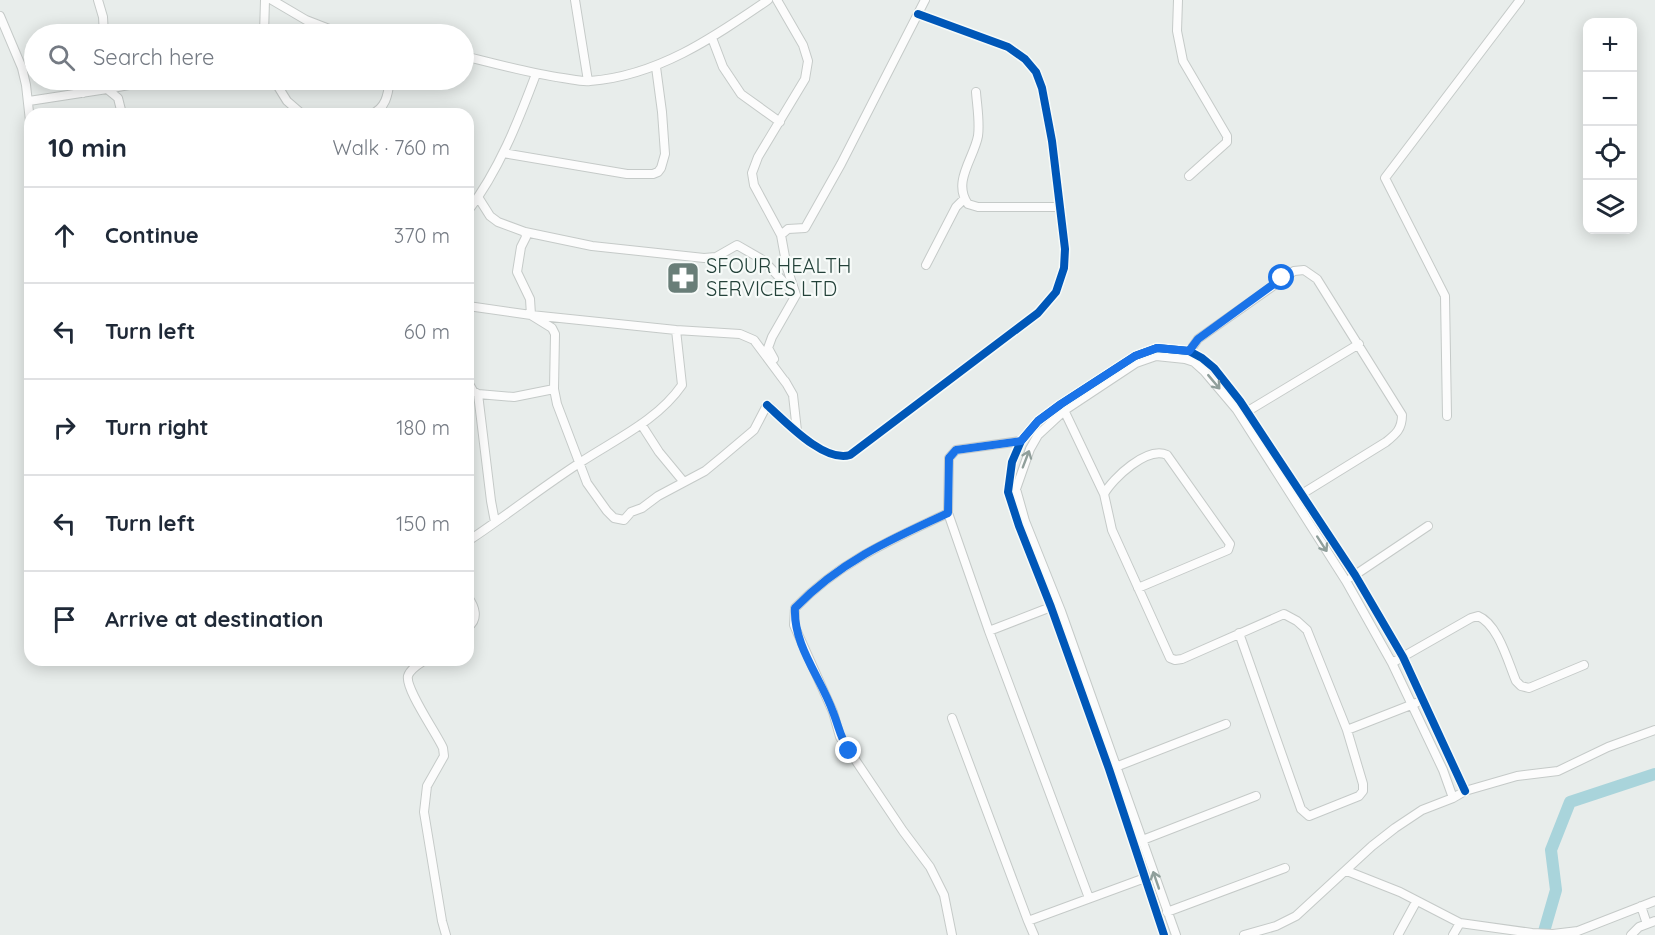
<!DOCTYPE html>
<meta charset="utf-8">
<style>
:root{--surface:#fff;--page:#f2f2f3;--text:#1f2937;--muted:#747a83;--line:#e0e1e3}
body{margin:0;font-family:Quicksand,sans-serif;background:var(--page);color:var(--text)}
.controls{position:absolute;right:18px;top:18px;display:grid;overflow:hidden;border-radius:12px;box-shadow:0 3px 15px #0003}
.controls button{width:54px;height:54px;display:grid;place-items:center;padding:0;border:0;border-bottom:2px solid var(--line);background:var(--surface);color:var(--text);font:30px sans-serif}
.stop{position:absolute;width:18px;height:18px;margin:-14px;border:4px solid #1a73e8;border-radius:50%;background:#fff}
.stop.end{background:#1a73e8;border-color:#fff;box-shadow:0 2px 6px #0008}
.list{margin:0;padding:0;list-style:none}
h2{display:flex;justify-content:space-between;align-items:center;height:78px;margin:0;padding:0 24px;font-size:26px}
h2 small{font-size:20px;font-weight:400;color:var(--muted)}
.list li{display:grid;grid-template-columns:39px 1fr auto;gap:18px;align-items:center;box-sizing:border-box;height:96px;padding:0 24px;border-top:2px solid var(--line)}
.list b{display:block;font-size:22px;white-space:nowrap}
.list em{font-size:20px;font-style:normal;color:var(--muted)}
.icon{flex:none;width:33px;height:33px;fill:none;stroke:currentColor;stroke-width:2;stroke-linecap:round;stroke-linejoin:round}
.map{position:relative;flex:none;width:1655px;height:935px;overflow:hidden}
.search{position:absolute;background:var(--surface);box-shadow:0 3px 15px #0003;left:24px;top:24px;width:450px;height:66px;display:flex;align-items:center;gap:15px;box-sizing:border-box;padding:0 21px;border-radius:33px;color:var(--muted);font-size:22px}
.panel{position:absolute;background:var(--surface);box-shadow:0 3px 15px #0003;left:24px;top:108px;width:450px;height:558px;border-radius:18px}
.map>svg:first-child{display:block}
</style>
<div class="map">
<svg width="1655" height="935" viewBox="0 0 1655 935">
<rect width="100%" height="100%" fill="#e8edeb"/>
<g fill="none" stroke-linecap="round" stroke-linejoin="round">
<path stroke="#a9d4db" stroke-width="12" d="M 1543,935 L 1556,890 L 1551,850 L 1570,802 L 1655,774"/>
<defs>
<path id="street" d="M 98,0 L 103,17 L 104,34
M 272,0 L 306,20 L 342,34
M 575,0 L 588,81
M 777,0 L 803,45 L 808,61 L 805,79 L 758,157 L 752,173 L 754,185 L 781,235 L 788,229 L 805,228 L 841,164 L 925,0
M 1178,0 L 1177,31 L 1183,61 L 1227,136 L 1227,142 L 1189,176
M 0,16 L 22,68 L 26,85 L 30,121
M 264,34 L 265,0
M 712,38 L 723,67 L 741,94 L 780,122
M 464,56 C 496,64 529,73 563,78 C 571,79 581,82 590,81 C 658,76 714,37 768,0
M 274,80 L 287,101 L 302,114
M 107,89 L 118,98 L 122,114
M 976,92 C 977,106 980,122 978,136 C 974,158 952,182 968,204 L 978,207 L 1060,207
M 83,93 L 89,80
M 29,101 L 107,89 L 156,80
M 371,114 C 386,109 388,94 390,80
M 503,153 L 627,174 L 653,174 L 658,172 L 661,168 L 665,154 L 662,112 L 656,67
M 478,197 L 490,216 L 498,222 L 525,232 L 592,246 L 704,258 L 716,257 L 737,245 L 763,260 L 796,295
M 468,211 C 499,170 518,122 536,74
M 525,232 L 526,237 L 521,247 L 517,272 L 530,299 L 531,315 L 552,328 L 555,334 L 554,389 L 557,404 L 587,483 L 607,511 L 614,518 L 624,520 L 631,512 L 642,508 L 658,496 L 705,471 L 722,457 L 754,430 L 767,405 L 771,408
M 926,265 L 956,207 L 964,199
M 468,306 L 531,315 L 676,330 L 740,334 L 754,340 L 786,383
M 1187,355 L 1198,339 L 1294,271 L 1304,270 L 1317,279 L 1402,415 C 1402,429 1396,434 1386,442 L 1297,497
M 774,359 L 768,348 L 772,337 L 796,295 L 787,268 L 781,235
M 785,381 L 793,395 L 797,431
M 468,382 L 473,391 L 478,394 L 514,397 L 554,389
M 478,394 L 491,501 L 495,522
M 767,405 C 785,421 824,463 850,455 L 1038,313 L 1056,292 L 1064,268 L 1065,249 L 1052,141 L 1042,88 L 1036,72 L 1025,59 L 1008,47 L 918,14
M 1063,408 L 1104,494
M 1248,411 L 1359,344
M 1447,416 L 1445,296 L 1385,178 L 1520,0
M 641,424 L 659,452 L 683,481
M 1021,441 L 956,450 L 949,458 L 948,513 L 989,631 L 1051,607
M 948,513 C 891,540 839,562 795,608 L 794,625 L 833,712 L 840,737 L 903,831 L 930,867 L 944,895 L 952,935
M 468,541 C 506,516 542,487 581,462 C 616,439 658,420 682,385 L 676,330
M 1352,577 L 1428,526
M 1138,588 L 1228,550 L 1230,544 L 1167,455 C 1147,446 1113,478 1104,494 L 1112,530 L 1170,658 L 1175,660 L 1182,659 L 1284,614 L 1297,621 L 1307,630 L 1347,730 L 1416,703
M 468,597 C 475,607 479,619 468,627
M 989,631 L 1089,898
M 1239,633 L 1301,809 L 1309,816 L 1359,796 L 1363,791 L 1363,784 L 1347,730
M 425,660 C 419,664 410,669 408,676 C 405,689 437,734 443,748 L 444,756 L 427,786 L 424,812 L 442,921 L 446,935
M 1392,663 L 1471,618 L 1478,616 C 1498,624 1508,662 1516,681 L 1521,686 L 1529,688 L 1584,665
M 952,718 L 1028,921 L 1145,878
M 1113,768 L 1226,724
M 1140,841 L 1256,796
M 1347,871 L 1400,892 L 1460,923 L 1532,933 L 1553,934 L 1578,931 L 1655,901
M 1641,906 L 1647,924
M 1167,912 L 1285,868
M 1028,921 L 1034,935
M 1164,935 L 1109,769 L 1051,607 L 1019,526 L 1008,492 L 1012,462 L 1021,441 L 1038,421 L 1061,404 L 1135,356 L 1157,348 L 1189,351 L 1202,358 L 1214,368 L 1240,401 L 1355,575 L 1403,657 L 1465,791
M 1176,935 L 1061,611 L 1025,521 L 1016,489 L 1030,449 L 1038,435 L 1065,410 L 1136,363 L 1156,356 L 1185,359 L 1194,362 L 1204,371 L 1237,410 L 1346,581 L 1392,663 L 1443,770 L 1453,798
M 1244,935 L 1276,926 L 1296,916 L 1372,846 L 1395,828 L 1422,810 L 1453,798 L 1465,791 L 1517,776 L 1558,771 L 1608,747 L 1655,730
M 1398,935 L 1416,902
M 1453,935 L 1460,923
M 1631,935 L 1639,927 L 1655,921"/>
</defs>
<use href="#street" stroke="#c5cac8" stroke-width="10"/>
<use href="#street" stroke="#fcfcfc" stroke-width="8"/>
<defs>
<path id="cycleway" d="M 767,405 C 785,421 824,463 850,455 L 1038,313 L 1056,292 L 1064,268 L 1065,249 L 1052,141 L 1042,88 L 1036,72 L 1025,59 L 1008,47 L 918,14
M 1164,935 L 1109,769 L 1051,607 L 1019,526 L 1008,492 L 1012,462 L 1021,441 L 1038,421 L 1061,404 L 1135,356 L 1157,348 L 1189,351 L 1202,358 L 1214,368 L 1240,401 L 1355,575 L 1403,657 L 1465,791"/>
</defs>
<use href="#cycleway" stroke="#f7fbf9" stroke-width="11"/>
<use href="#cycleway" stroke="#0057b8" stroke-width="8"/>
</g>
<defs><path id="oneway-shaft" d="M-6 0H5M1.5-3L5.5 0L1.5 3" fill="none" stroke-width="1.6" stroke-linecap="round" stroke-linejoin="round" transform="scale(1.5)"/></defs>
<g stroke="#909f9b">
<use href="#oneway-shaft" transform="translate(1214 382) rotate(50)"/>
<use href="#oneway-shaft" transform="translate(1026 459) rotate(-69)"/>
<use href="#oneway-shaft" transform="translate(1322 544) rotate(57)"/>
<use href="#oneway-shaft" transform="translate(1156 880) rotate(-109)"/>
</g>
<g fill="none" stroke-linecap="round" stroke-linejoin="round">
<path stroke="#1a73e8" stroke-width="8" d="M 849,751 C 840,737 839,727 833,712 C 821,678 793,645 795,608 C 839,562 891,539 948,513 L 949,458 L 956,450 L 1021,441 L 1038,421 L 1061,404 L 1135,356 L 1157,348 L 1189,351 L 1198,339 L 1282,278"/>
</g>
<defs>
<symbol id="pharmacy-square" viewBox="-11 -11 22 22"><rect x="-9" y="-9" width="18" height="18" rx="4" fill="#697e78" stroke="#f7fbf9"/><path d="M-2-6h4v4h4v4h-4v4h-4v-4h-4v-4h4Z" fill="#fff"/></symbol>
</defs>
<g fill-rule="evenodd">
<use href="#pharmacy-square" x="664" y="259" width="38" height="38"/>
</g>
<g text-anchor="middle" stroke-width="4.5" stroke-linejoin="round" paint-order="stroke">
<g font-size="20" fill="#24423a" stroke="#f7fbf9" text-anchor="start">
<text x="706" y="273">SFOUR HEALTH<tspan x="706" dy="23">SERVICES LTD</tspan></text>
</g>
</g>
</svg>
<div class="controls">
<button>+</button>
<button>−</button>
<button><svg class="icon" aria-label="locate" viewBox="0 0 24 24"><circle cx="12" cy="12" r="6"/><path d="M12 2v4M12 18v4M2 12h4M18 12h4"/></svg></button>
<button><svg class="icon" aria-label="layers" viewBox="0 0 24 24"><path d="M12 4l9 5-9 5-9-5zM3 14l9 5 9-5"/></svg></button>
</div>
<div class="stop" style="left:1282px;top:278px"></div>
<div class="stop end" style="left:849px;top:751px"></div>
<div class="search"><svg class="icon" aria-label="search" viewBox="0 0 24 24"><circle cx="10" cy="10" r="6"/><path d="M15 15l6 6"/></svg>Search here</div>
<section class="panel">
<h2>10 min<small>Walk · 760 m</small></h2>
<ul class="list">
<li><svg class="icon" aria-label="ahead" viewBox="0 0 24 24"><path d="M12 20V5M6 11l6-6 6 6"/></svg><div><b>Continue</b></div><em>370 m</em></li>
<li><svg class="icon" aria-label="left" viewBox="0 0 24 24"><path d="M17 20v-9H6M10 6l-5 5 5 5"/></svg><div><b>Turn left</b></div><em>60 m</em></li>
<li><svg class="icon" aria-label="right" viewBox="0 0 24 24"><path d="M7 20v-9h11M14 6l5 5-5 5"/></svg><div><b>Turn right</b></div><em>180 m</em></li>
<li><svg class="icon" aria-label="left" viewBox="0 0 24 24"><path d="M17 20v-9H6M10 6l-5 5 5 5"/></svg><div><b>Turn left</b></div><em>150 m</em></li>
<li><svg class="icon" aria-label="arrive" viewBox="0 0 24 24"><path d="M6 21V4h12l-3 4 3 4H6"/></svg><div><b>Arrive at destination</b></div></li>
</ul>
</section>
</div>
